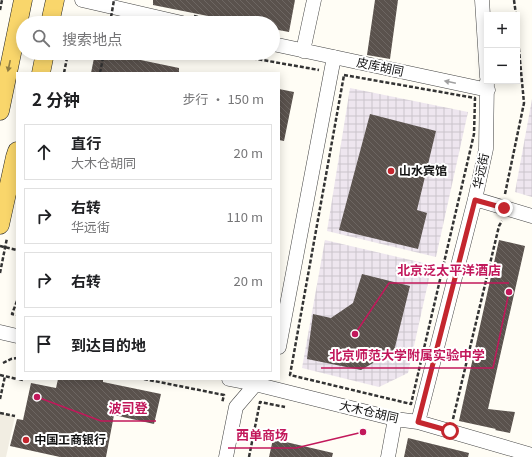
<!DOCTYPE html>
<html lang="zh">
<meta charset="utf-8">
<style>
:root{--surface:#fff;--page:#f2f2f2;--text:#202124;--muted:#757577;--line:#e0e0e0}
body{margin:0;font-family:Georgia,"Noto Sans SC",serif;background:var(--page);color:var(--text)}
.controls{position:absolute;right:12px;top:12px;display:grid;overflow:hidden;border-radius:0px;box-shadow:0 2px 10px #0003}
.controls button{width:36px;height:36px;display:grid;place-items:center;padding:0;border:0;border-bottom:1px solid var(--line);background:var(--surface);color:var(--text);font:20px sans-serif}
.stop{position:absolute;width:12px;height:12px;margin:-9px;border:3px solid #c4262e;border-radius:50%;background:#fff}
.stop.end{background:#c4262e;border-color:#fff;box-shadow:0 1px 4px #0008}
.list{margin:0;padding:0;list-style:none}
h2{display:flex;justify-content:space-between;align-items:center;height:52px;margin:0;padding:0 16px;font-size:17px}
h2 small{font-size:13px;font-weight:400;color:var(--muted)}
.list li{display:grid;grid-template-columns:26px 1fr auto;gap:12px;align-items:center;box-sizing:border-box;height:56px;margin:0 8px 8px;padding:0 8px;border:1px solid var(--line);border-radius:0px}
.list b{display:block;font-size:15px;white-space:nowrap}
.list p{margin:0;font-size:13px;white-space:nowrap;color:var(--muted)}
.list em{font-size:13px;font-style:normal;color:var(--muted)}
.icon{flex:none;width:22px;height:22px;fill:none;stroke:currentColor;stroke-width:2;stroke-linecap:round;stroke-linejoin:round}
.map{position:relative;flex:none;width:532px;height:457px;overflow:hidden}
.search{position:absolute;background:var(--surface);box-shadow:0 2px 10px #0003;left:16px;top:16px;width:264px;height:44px;display:flex;align-items:center;gap:10px;box-sizing:border-box;padding:0 14px;border-radius:22px;color:var(--muted);font-size:15px}
.panel{position:absolute;background:var(--surface);box-shadow:0 2px 10px #0003;left:16px;top:72px;width:264px;height:308px;border-radius:0px}
.map>svg:first-child{display:block}
</style>
<div class="map">
<svg width="532" height="457" viewBox="0 0 532 457">
<defs>
<pattern id="industrial-grid" width="8" height="8" patternUnits="userSpaceOnUse"><rect width="8" height="8" fill="#eee6ef"/><path d="M0 4h8M4 0v8" fill="none" stroke="#cbc4cc"/></pattern>
<pattern id="building-back-hatch" width="6" height="6" patternUnits="userSpaceOnUse"><rect width="6" height="6" fill="#5a524d"/><path d="M-1 5l2 2M0 0l6 6M5-1l2 2" fill="none" stroke="#6d6662"/></pattern>
</defs>
<rect width="100%" height="100%" fill="#fffdf5"/>
<path fill="url(#industrial-grid)" d="M 350,88 L 468,112 L 436,257 L 327,231 Z
M 532,99 L 532,197 L 515,192 Z
M 325,240 L 432,265 L 408,373 L 379,387 L 302,368 Z"/>
<path fill="#f1ede2" d="M 0,413 L 15,416 L 6,457 L 0,457 Z"/>
<path fill="url(#building-back-hatch)" d="M 153,0 L 295,0 L 289,32 L 273,29 L 273,23 L 243,23 L 153,5 Z
M 375,0 L 398,0 L 390,59 L 367,55 Z
M 95,53 L 107,53 L 179,68 L 179,73 L 91,73 Z
M 279,89 L 294,92 L 284,141 L 279,140 Z
M 370,114 L 436,131 L 417,210 L 427,213 L 418,249 L 339,230 Z
M 499,240 L 525,246 L 488,409 L 515,412 L 510,433 L 495,430 L 496,429 L 459,421 Z
M 362,274 L 410,286 L 394,351 L 361,370 L 307,359 L 313,314 L 331,318 L 353,303 Z
M 58,379 L 103,379 L 103,382 L 161,394 L 154,424 L 114,415 L 106,457 L 60,457 L 10,446 L 17,419 L 23,420 L 31,383 L 56,388 Z
M 408,438 L 469,453 L 468,457 L 404,457 Z
M 273,439 L 333,453 L 332,457 L 269,457 Z"/>
<g fill="none" stroke-linecap="round" stroke-linejoin="round">
<defs>
<path id="minor" d="M 82,0 L 182,23
M 482,0 L 487,77
M 273,44 L 488,90
M 303,51 L 314,0
M 475,199 L 532,216
M 0,332 L 17,336
M 279,347 L 334,57
M 229,379 L 255,384 L 395,419 L 418,422 L 532,455
M 418,422 L 475,199 L 486,149 L 487,81
M 226,457 L 236,407 L 260,379
M 388,457 L 395,419"/>
<path id="major" d="M 50,23 L 55,0
M 41,73 L 45,53
M 0,111 L 23,0
M 0,225 L 15,157 L 17,151"/>
</defs>
<use href="#minor" stroke="#444" stroke-width="15"/>
<use href="#major" stroke="#222" stroke-width="19"/>
<path stroke="#333" stroke-width="2.5" stroke-dasharray="4 2" stroke-linecap="butt" d="M 514,0 L 516,15
M 0,10 L 2,0
M 194,16 L 223,23
M 223,53 L 319,70
M 64,73 L 68,53
M 100,73 L 104,53
M 344,75 L 475,98 L 474,134 L 411,404 L 290,375 Z
M 505,194 L 524,103 L 517,29
M 0,273 L 7,238
M 17,301 L 12,314 L 17,315
M 3,363 L 11,359 L 17,358
M 19,379 L 23,380 L 23,379
M 144,379 L 224,395 L 222,403
M 0,399 L 5,376
M 0,413 L 15,416
M 453,419 L 499,226 L 502,221
M 249,457 L 260,402 L 285,407"/>
<use href="#minor" stroke="#fff" stroke-width="14"/>
<use href="#major" stroke="#f9d66b" stroke-width="18"/>
<path stroke="#333" stroke-width="2.5" stroke-dasharray="4 2" stroke-linecap="butt" d="M 110,23 L 114,0
M 0,246 L 17,250
M 0,375 L 17,379"/>
</g>
<defs><path id="oneway-solid" d="M-6-.8H1V-3.2L6.5 0L1 3.2V.8H-6Z"/></defs>
<use fill="#917d42" href="#oneway-solid" transform="translate(9 66) rotate(102)"/>
<use fill="#a0a0a0" href="#oneway-solid" transform="translate(450 82) rotate(-168)"/>
<g fill="none" stroke-linecap="round" stroke-linejoin="round">
<path stroke="#c4262e" stroke-width="5" d="M 450,431 L 418,422 L 475,200 L 504,208"/>
</g>
<g fill="#c4262e" stroke="#fff" stroke-width="1.5">
<circle cx="391" cy="171" r="4"/>
<circle cx="26" cy="440" r="4"/>
</g>
<g text-anchor="middle" stroke-width="4" stroke-linejoin="round" paint-order="stroke">
<g font-size="12" fill="#111" stroke="#fff">
<text transform="translate(380 67) rotate(12)" y="4">皮库胡同</text>
<text transform="translate(481 171) rotate(-78)" y="4">华远街</text>
<text transform="translate(369 412) rotate(13)" y="4">大木仓胡同</text>
</g>
<g font-size="12" font-weight="bold" fill="#111" stroke="#fff" text-anchor="start">
<text x="399" y="175">山水宾馆</text>
<text x="34" y="444">中国工商银行</text>
</g>
</g>
<path fill="none" stroke="#c2185b" stroke-width="1.5" d="M355 334L389 283H509M509 292L493 368H321M37 397L101 421H156M363 432L296 448H228"/>
<g fill="#c2185b" stroke="#fff" stroke-width="1.5">
<circle cx="355" cy="334" r="4"/>
<circle cx="509" cy="292" r="4"/>
<circle cx="37" cy="397" r="4"/>
<circle cx="363" cy="432" r="4"/>
</g>
<g font-size="13" text-anchor="middle" font-weight="bold" fill="#c2185b" stroke="#fff" stroke-width="4" stroke-linejoin="round" paint-order="stroke">
<text x="449" y="275">北京泛太平洋酒店</text>
<text x="407" y="360">北京师范大学附属实验中学</text>
<text x="128" y="413">波司登</text>
<text x="262" y="440">西单商场</text>
</g>
</svg>
<div class="controls">
<button>+</button>
<button>−</button>
</div>
<div class="stop" style="left:450px;top:431px"></div>
<div class="stop end" style="left:504px;top:208px"></div>
<div class="search"><svg class="icon" aria-label="search" viewBox="0 0 24 24"><circle cx="10" cy="10" r="6"/><path d="M15 15l6 6"/></svg>搜索地点</div>
<section class="panel">
<h2>2 分钟<small>步行 · 150 m</small></h2>
<ul class="list">
<li><svg class="icon" aria-label="ahead" viewBox="0 0 24 24"><path d="M12 20V5M6 11l6-6 6 6"/></svg><div><b>直行</b><p>大木仓胡同</p></div><em>20 m</em></li>
<li><svg class="icon" aria-label="right" viewBox="0 0 24 24"><path d="M7 20v-9h11M14 6l5 5-5 5"/></svg><div><b>右转</b><p>华远街</p></div><em>110 m</em></li>
<li><svg class="icon" aria-label="right" viewBox="0 0 24 24"><path d="M7 20v-9h11M14 6l5 5-5 5"/></svg><div><b>右转</b></div><em>20 m</em></li>
<li><svg class="icon" aria-label="arrive" viewBox="0 0 24 24"><path d="M6 21V4h12l-3 4 3 4H6"/></svg><div><b>到达目的地</b></div></li>
</ul>
</section>
</div>
